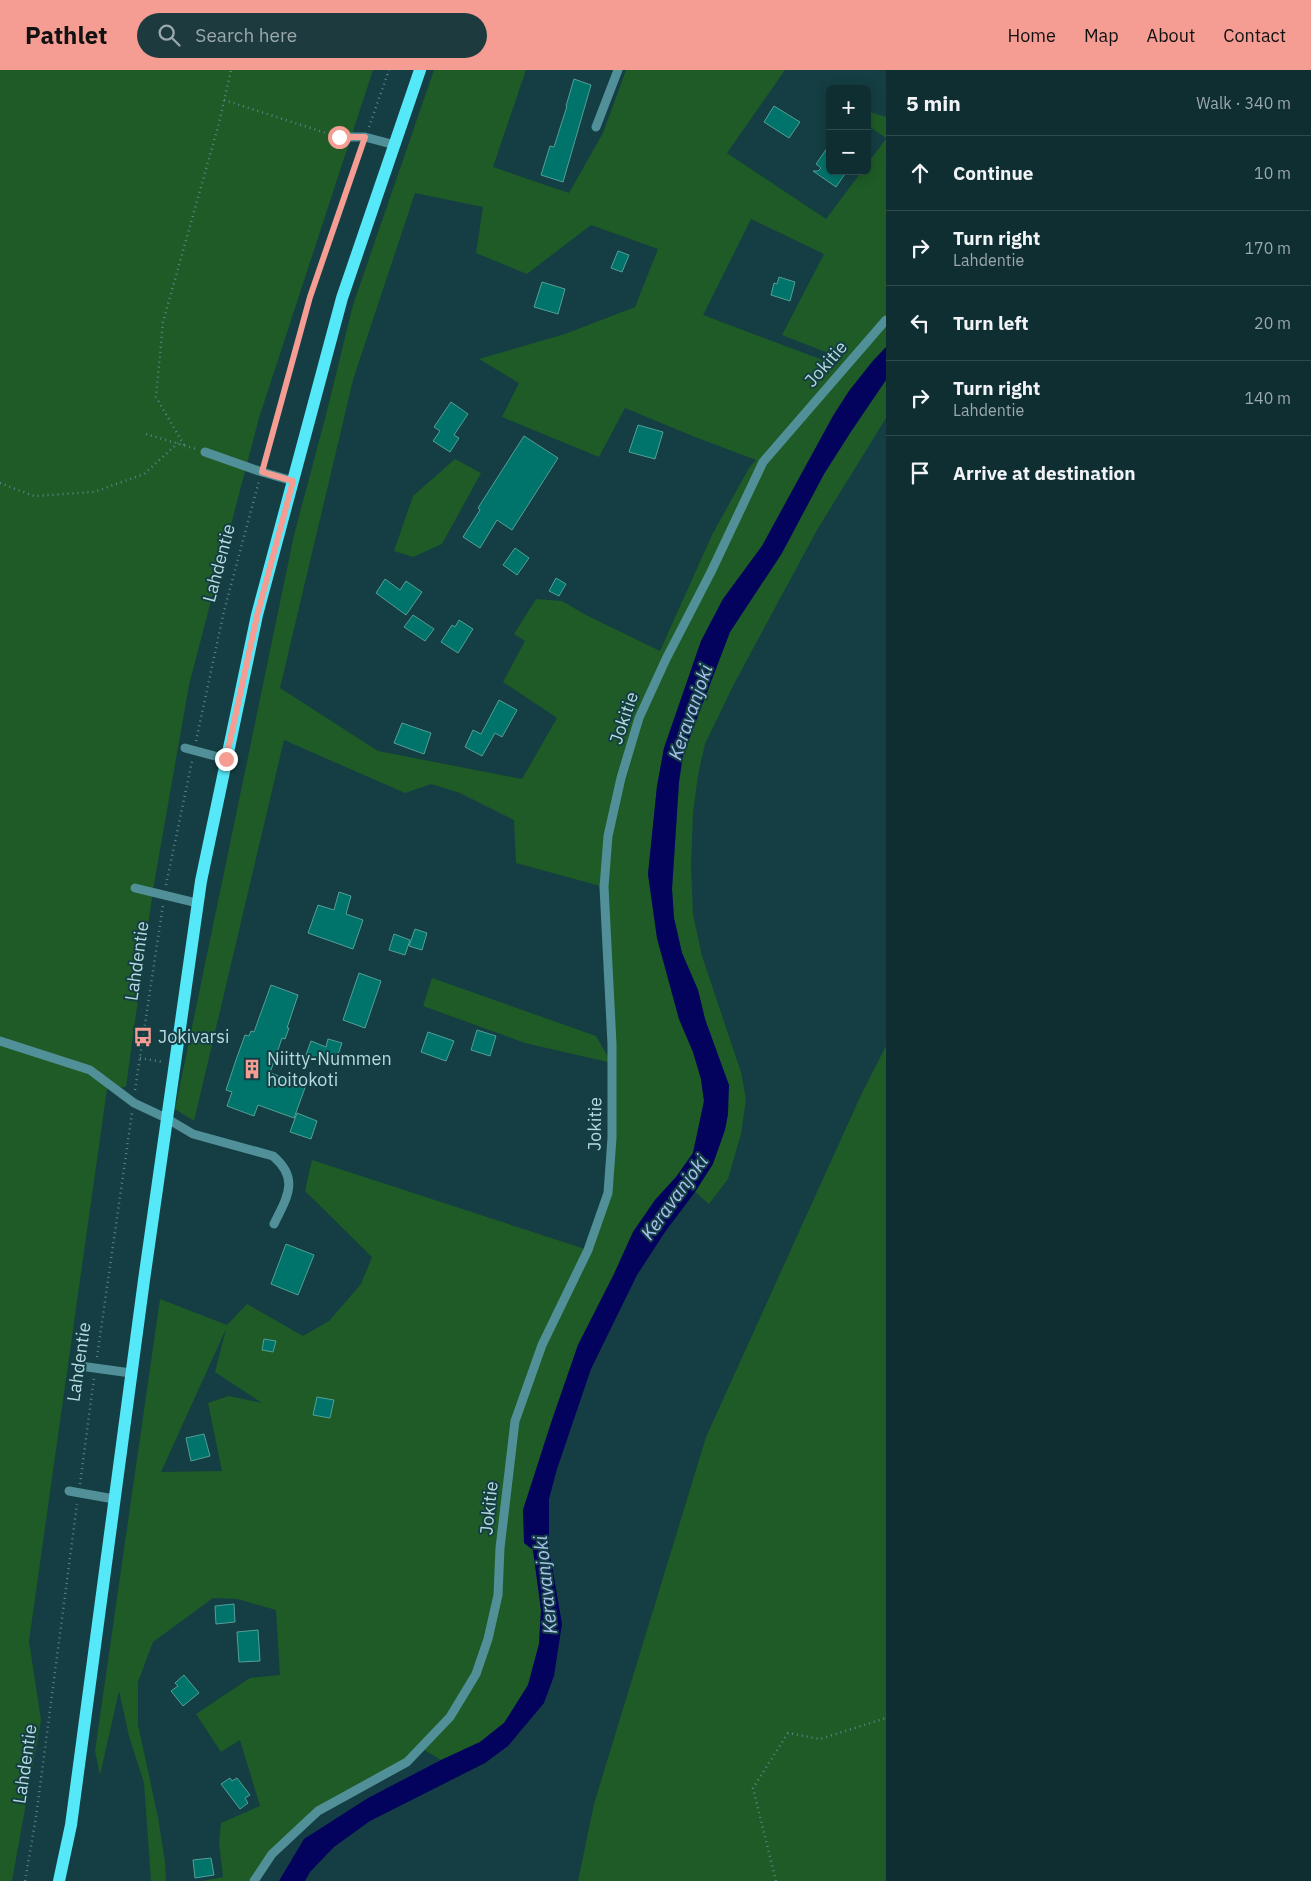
<!DOCTYPE html>
<meta charset="utf-8">
<style>
:root{--surface:#0f2e32;--page:#1d3a3e;--text:#f1f3f6;--muted:#9ba8ac;--line:#2f4a4d;--accent:#f59c93}
body{margin:0;font-family:"IBM Plex Sans",sans-serif;background:var(--page);color:var(--text)}
.controls{position:absolute;right:15px;top:15px;display:grid;overflow:hidden;border-radius:8px;box-shadow:0 2px 12px #0003}
.controls button{width:45px;height:45px;display:grid;place-items:center;padding:0;border:0;border-bottom:1px solid var(--line);background:var(--surface);color:var(--text);font:25px sans-serif}
.stop{position:absolute;width:15px;height:15px;margin:-11px;border:4px solid #f59c93;border-radius:50%;background:#fff}
.stop.end{background:#f59c93;border-color:#fff;box-shadow:0 1px 5px #0008}
.list{margin:0;padding:0;list-style:none}
h2{display:flex;justify-content:space-between;align-items:center;height:65px;margin:0;padding:0 20px;font-size:21px}
h2 small{font-size:16px;font-weight:400;color:var(--muted)}
.list li{display:grid;grid-template-columns:32px 1fr auto;gap:15px;align-items:center;box-sizing:border-box;height:75px;padding:0 20px;border-top:1px solid var(--line)}
.list b{display:block;font-size:19px;white-space:nowrap}
.list p{margin:0;font-size:16px;white-space:nowrap;color:var(--muted)}
.list em{font-size:16px;font-style:normal;color:var(--muted)}
.icon{flex:none;width:28px;height:28px;fill:none;stroke:currentColor;stroke-width:2;stroke-linecap:round;stroke-linejoin:round}
.map{position:relative;flex:none;width:886px;height:1811px;overflow:hidden}
header{display:flex;align-items:center;gap:30px;box-sizing:border-box;height:70px;padding:0 25px;background:var(--accent);color:#111}
header strong{font-size:24px}
nav{display:flex;gap:28px;margin-inline-start:auto;font-size:18px}
.search{width:350px;height:45px;background:var(--page);display:flex;align-items:center;gap:12px;box-sizing:border-box;padding:0 18px;border-radius:28px;color:var(--muted);font-size:19px}
main{display:flex}
aside{flex:1;background:var(--surface)}
.map>svg:first-child{display:block}
</style>
<header>
<strong>Pathlet</strong>
<div class="search"><svg class="icon" aria-label="search" viewBox="0 0 24 24"><circle cx="10" cy="10" r="6"/><path d="M15 15l6 6"/></svg>Search here</div>
<nav><a>Home</a><a>Map</a><a>About</a><a>Contact</a></nav>
</header>
<main>
<div class="map">
<svg width="886" height="1811" viewBox="0 0 886 1811">
<rect width="100%" height="100%" fill="#143e43"/>
<path fill="#1e5b26" fill-rule="evenodd" d="M 0,0 L 373,0 L 259,348 L 189,615 L 153,820 L 126,1017 L 107,1019 L 29,1571 L 41,1650 L 12,1811 L 0,1811 Z
M 434,0 L 526,0 L 493,97 L 569,123 L 603,63 L 626,0 L 785,0 L 727,83 L 826,149 L 862,101 L 867,101 L 867,94 L 886,69 L 886,277 L 872,292 L 849,321 L 833,346 L 762,476 L 723,529 L 701,571 L 664,678 L 657,716 L 648,804 L 657,868 L 679,949 L 693,982 L 701,1009 L 704,1031 L 700,1050 L 693,1083 L 676,1107 L 655,1130 L 633,1162 L 614,1204 L 578,1275 L 551,1353 L 523,1440 L 533,1480 L 541,1540 L 539,1574 L 528,1615 L 506,1651 L 480,1672 L 441,1690 L 421,1678 L 407,1692 L 318,1741 L 272,1784 L 254,1811 L 202,1811 L 223,1807 L 219,1773 L 221,1753 L 260,1736 L 240,1670 L 221,1682 L 196,1644 L 250,1608 L 280,1605 L 276,1540 L 237,1529 L 213,1528 L 153,1572 L 138,1612 L 138,1655 L 158,1747 L 165,1792 L 166,1811 L 151,1811 L 144,1713 L 129,1666 L 119,1621 L 100,1705 L 95,1681 L 160,1229 L 227,1255 L 247,1234 L 303,1266 L 329,1251 L 361,1214 L 372,1187 L 305,1121 L 312,1090 L 588,1180 L 608,1123 L 612,993 L 525,973 L 423,936 L 432,908 L 596,966 L 611,992 L 604,817 L 516,793 L 514,750 L 460,723 L 431,714 L 405,723 L 284,670 L 194,1051 L 175,1039 L 294,465 L 326,345 L 353,235 ZM 415,123 L 483,137 L 476,183 L 527,204 L 591,155 L 658,179 L 635,237 L 565,264 L 479,289 L 519,313 L 502,347 L 599,387 L 625,338 L 695,367 L 756,390 L 749,398 L 712,465 L 660,581 L 586,545 L 562,531 L 536,529 L 514,564 L 525,571 L 503,612 L 557,648 L 522,709 L 378,681 L 280,618 L 353,310 ZM 751,149 L 824,184 L 782,265 L 841,288 L 836,295 L 703,245 ZM 226,1259 L 215,1302 L 262,1333 L 229,1326 L 208,1333 L 222,1401 L 161,1402 Z
M 867,41 L 886,47 L 886,68 L 867,55 Z
M 886,310 L 886,348 L 817,460 L 734,614 L 705,674 L 698,705 L 693,743 L 691,796 L 693,844 L 702,886 L 741,1002 L 746,1029 L 741,1064 L 728,1109 L 709,1134 L 695,1122 C 712,1095 722,1075 728,1044 L 698,920 L 682,883 L 674,848 L 672,819 L 679,712 L 683,685 L 730,562 L 782,483 L 824,404 L 852,360 Z
M 455,389 L 481,403 L 442,474 L 413,487 L 394,481 L 413,426 Z
M 886,976 L 886,1811 L 578,1811 L 594,1734 L 706,1367 L 861,1025 Z"/>
<path fill="#03035e" d="M 886,277 L 886,310 L 852,360 L 824,404 L 782,483 L 730,562 L 683,685 L 679,712 L 672,819 L 674,848 L 682,883 L 698,920 L 705,949 L 729,1015 L 728,1044 L 725,1060 L 713,1094 L 695,1122 L 665,1162 L 637,1205 L 591,1299 L 557,1399 L 549,1429 L 549,1478 L 562,1554 L 554,1606 L 544,1633 L 508,1676 L 485,1693 L 370,1751 L 334,1777 L 310,1802 L 305,1811 L 279,1811 L 304,1769 L 368,1728 L 441,1690 L 480,1672 L 504,1653 L 528,1615 L 539,1574 L 541,1540 L 533,1480 L 524,1473 L 523,1440 L 551,1353 L 578,1275 L 614,1204 L 633,1162 L 655,1130 L 676,1107 L 693,1083 L 704,1031 L 701,1009 L 693,982 L 679,949 L 657,868 L 648,804 L 657,716 L 664,678 L 701,571 L 723,529 L 762,476 L 833,346 L 849,321 L 872,292 Z"/>
<path fill="#00736a" stroke="#53a097" d="M 574,9 L 591,15 L 563,112 L 541,105 L 550,76 L 554,77 L 567,36 L 566,36 Z
M 774,36 L 800,52 L 789,68 L 764,52 Z
M 830,74 L 830,101 L 847,101 L 836,117 L 813,101 L 818,101 L 821,98 L 816,94 Z
M 618,181 L 629,185 L 622,202 L 611,198 Z
M 779,207 L 795,212 L 790,231 L 771,225 L 774,213 L 777,214 Z
M 542,212 L 565,219 L 558,244 L 534,237 Z
M 451,332 L 468,344 L 454,365 L 459,368 L 450,382 L 433,371 L 440,361 L 434,357 Z
M 638,355 L 663,362 L 655,389 L 629,382 Z
M 524,366 L 558,388 L 512,460 L 497,450 L 480,478 L 463,467 L 480,440 L 478,438 Z
M 515,478 L 529,488 L 517,505 L 503,495 Z
M 556,508 L 566,514 L 559,526 L 549,521 Z
M 385,509 L 400,520 L 406,511 L 422,522 L 406,545 L 376,523 Z
M 413,545 L 434,559 L 425,571 L 404,557 Z
M 459,550 L 473,559 L 458,583 L 441,572 L 452,555 L 455,557 Z
M 499,630 L 517,640 L 502,667 L 495,663 L 482,686 L 465,677 L 473,660 L 481,664 Z
M 402,653 L 431,663 L 424,684 L 394,673 Z
M 339,822 L 351,826 L 346,844 L 363,850 L 353,879 L 308,863 L 318,835 L 334,840 Z
M 415,859 L 427,863 L 422,880 L 409,876 Z
M 394,864 L 410,870 L 405,885 L 389,880 Z
M 359,903 L 381,911 L 365,958 L 343,950 Z
M 271,915 L 298,925 L 287,958 L 289,958 L 285,969 L 282,968 L 270,1003 L 306,1015 L 294,1048 L 258,1035 L 254,1046 L 227,1036 L 232,1022 L 226,1020 L 236,990 L 245,965 L 249,966 L 251,961 L 254,962 Z
M 477,960 L 496,966 L 490,986 L 471,980 Z
M 428,962 L 454,971 L 446,991 L 421,982 Z
M 328,969 L 342,973 L 336,990 L 326,987 L 324,992 L 306,985 L 311,971 L 326,977 Z
M 297,1043 L 317,1051 L 311,1069 L 290,1062 Z
M 286,1174 L 314,1185 L 298,1225 L 271,1214 Z
M 264,1269 L 276,1271 L 273,1282 L 262,1280 Z
M 317,1327 L 334,1330 L 330,1348 L 313,1345 Z
M 204,1364 L 210,1386 L 191,1391 L 186,1368 Z
M 234,1534 L 235,1552 L 216,1554 L 215,1536 Z
M 258,1560 L 260,1591 L 239,1592 L 237,1562 Z
M 184,1605 L 199,1623 L 183,1636 L 171,1621 L 178,1616 L 175,1613 Z
M 230,1708 L 232,1711 L 237,1708 L 250,1725 L 245,1728 L 248,1733 L 240,1739 L 221,1714 Z
M 211,1788 L 214,1805 L 195,1808 L 193,1790 Z"/>
<g fill="none" stroke-linecap="round" stroke-linejoin="round">
<path stroke="#5d8489" stroke-width="2.5" stroke-dasharray="1 4" stroke-linecap="butt" d="M 224,30 L 329,64
M 369,57 L 389,0
M 146,364 L 196,379
M 184,375 L 156,327 L 163,252 L 219,53 L 231,0
M 265,391 L 310,227 L 362,77
M 0,413 L 34,426 L 94,422 L 144,404 L 178,373
M 196,671 L 224,541 L 259,411
M 166,815 L 192,691
M 140,988 L 163,992
M 135,1020 L 163,835
M 97,1287 L 132,1043
M 80,1414 L 94,1308
M 25,1811 L 36,1747 L 77,1434
M 776,1811 L 753,1718 L 788,1663 L 820,1669 L 886,1648"/>
<path stroke="#519098" stroke-width="9" d="M 596,57 L 618,0
M 339,67 L 365,67 L 395,75
M 205,382 L 262,402 L 293,411
M 185,678 L 226,689
M 135,818 L 197,833
M 0,971 L 90,1000 L 134,1033 L 166,1048 L 193,1064 L 273,1086 C 300,1109 287,1127 274,1154
M 80,1296 L 131,1303
M 69,1421 L 114,1429
M 254,1811 L 272,1784 L 318,1741 L 407,1692 L 450,1647 L 476,1604 L 488,1569 L 498,1525 L 500,1478 L 515,1351 L 542,1275 L 588,1180 L 608,1123 L 612,1068 L 612,974 L 604,817 L 608,766 L 621,708 L 639,648 L 666,589 L 711,502 L 763,392 L 886,250"/>
<path stroke="#55e8f8" stroke-width="12" d="M 59,1811 L 71,1755 L 144,1210 L 201,811 L 257,545 L 342,228 L 420,0"/>
</g>
<g fill="none" stroke-linecap="round" stroke-linejoin="round">
<path stroke="#f59c93" stroke-width="6" d="M 226,689 L 257,546 L 293,411 L 262,402 L 310,227 L 365,67 L 339,67"/>
</g>
<defs>
<symbol id="bus-bare" viewBox="-9 -9 18 18"><path d="M-5-6H5V4H4V6H2V4H-2V6H-4V4H-5ZM-3.5-4V0h7V-4ZM-3.5 1.2v1.5H-2V1.2ZM2 1.2v1.5H3.5V1.2Z" fill="#f59c93" stroke="#143e43" stroke-width="2.5" paint-order="stroke"/></symbol>
<symbol id="building-bare" viewBox="-9 -9 18 18"><path d="M-4-6H4V6H1V3H-1V6H-4ZM-2.5-4.3h1.7v1.8h-1.7ZM.8-4.3h1.7v1.8H.8ZM-2.5-1h1.7V.8h-1.7ZM.8-1h1.7V.8H.8Z" fill="#f59c93" stroke="#143e43" stroke-width="2.5" paint-order="stroke"/></symbol>
</defs>
<g fill-rule="evenodd">
<use href="#bus-bare" x="129" y="953" width="28" height="28"/>
<use href="#building-bare" x="238" y="985" width="28" height="28"/>
</g>
<g text-anchor="middle" stroke-width="4" stroke-linejoin="round" paint-order="stroke">
<g font-size="18" fill="#b6dadf" stroke="#143e43">
<text transform="translate(826 294) rotate(-49)" y="6">Jokitie</text>
<text transform="translate(219 493) rotate(-75)" y="6">Lahdentie</text>
<text transform="translate(624 648) rotate(-71)" y="6">Jokitie</text>
<text transform="translate(137 891) rotate(-82)" y="6">Lahdentie</text>
<text transform="translate(595 1054) rotate(-89)" y="6">Jokitie</text>
<text transform="translate(79 1292) rotate(-82)" y="6">Lahdentie</text>
<text transform="translate(489 1438) rotate(-84)" y="6">Jokitie</text>
<text transform="translate(25 1694) rotate(-82)" y="6">Lahdentie</text>
</g>
<g font-size="18" fill="#b6dadf" stroke="#143e43" text-anchor="start">
<text x="158" y="973">Jokivarsi</text>
<text x="267" y="995">Niitty-Nummen<tspan x="267" dy="21">hoitokoti</tspan></text>
</g>
<g font-size="19" font-style="italic" fill="#adc2f1" stroke="#143e43">
<text transform="translate(690 642) rotate(-71)" y="7">Keravanjoki</text>
<text transform="translate(674 1127) rotate(-54)" y="7">Keravanjoki</text>
<text transform="translate(545 1515) rotate(-96)" y="7">Keravanjoki</text>
</g>
</g>
</svg>
<div class="controls">
<button>+</button>
<button>−</button>
</div>
<div class="stop" style="left:339px;top:67px"></div>
<div class="stop end" style="left:226px;top:689px"></div>
</div>
<aside>
<h2>5 min<small>Walk · 340 m</small></h2>
<ul class="list">
<li><svg class="icon" aria-label="ahead" viewBox="0 0 24 24"><path d="M12 20V5M6 11l6-6 6 6"/></svg><div><b>Continue</b></div><em>10 m</em></li>
<li><svg class="icon" aria-label="right" viewBox="0 0 24 24"><path d="M7 20v-9h11M14 6l5 5-5 5"/></svg><div><b>Turn right</b><p>Lahdentie</p></div><em>170 m</em></li>
<li><svg class="icon" aria-label="left" viewBox="0 0 24 24"><path d="M17 20v-9H6M10 6l-5 5 5 5"/></svg><div><b>Turn left</b></div><em>20 m</em></li>
<li><svg class="icon" aria-label="right" viewBox="0 0 24 24"><path d="M7 20v-9h11M14 6l5 5-5 5"/></svg><div><b>Turn right</b><p>Lahdentie</p></div><em>140 m</em></li>
<li><svg class="icon" aria-label="arrive" viewBox="0 0 24 24"><path d="M6 21V4h12l-3 4 3 4H6"/></svg><div><b>Arrive at destination</b></div></li>
</ul>
</aside>
</main>
